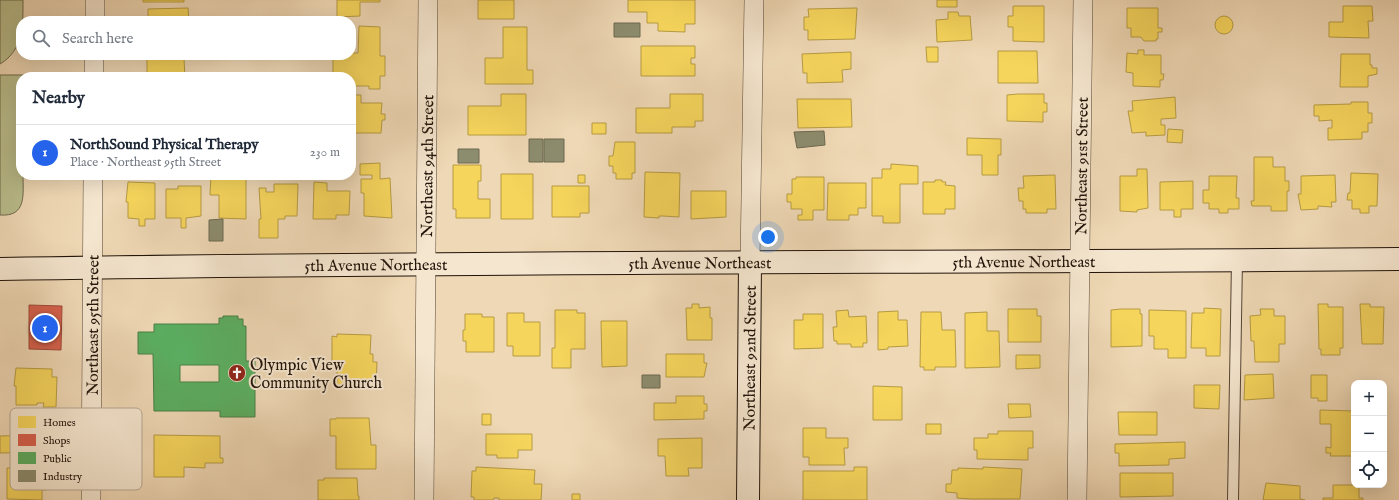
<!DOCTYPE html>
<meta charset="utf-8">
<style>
:root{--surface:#fff;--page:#f6f6f7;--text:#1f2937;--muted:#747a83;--line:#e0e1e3;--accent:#2563eb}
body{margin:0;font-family:"IM FELL English",serif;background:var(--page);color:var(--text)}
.controls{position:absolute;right:12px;bottom:12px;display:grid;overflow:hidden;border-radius:8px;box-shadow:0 4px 16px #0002}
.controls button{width:36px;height:36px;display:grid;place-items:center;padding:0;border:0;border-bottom:1px solid var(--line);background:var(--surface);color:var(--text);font:20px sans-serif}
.you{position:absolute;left:768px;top:237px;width:14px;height:14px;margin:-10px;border:3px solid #fff;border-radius:50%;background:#1a73e8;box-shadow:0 0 0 6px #1a73e833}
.badge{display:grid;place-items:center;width:26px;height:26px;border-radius:50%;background:var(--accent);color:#fff;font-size:13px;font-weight:700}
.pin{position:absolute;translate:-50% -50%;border:2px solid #fff;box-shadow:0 1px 4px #0006}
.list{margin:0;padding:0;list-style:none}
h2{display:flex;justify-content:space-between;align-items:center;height:52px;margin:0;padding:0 16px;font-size:17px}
h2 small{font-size:13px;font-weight:400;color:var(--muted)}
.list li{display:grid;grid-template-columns:26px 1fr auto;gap:12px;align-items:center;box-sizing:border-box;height:56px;padding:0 16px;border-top:1px solid var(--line)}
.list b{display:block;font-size:15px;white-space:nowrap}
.list p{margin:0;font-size:13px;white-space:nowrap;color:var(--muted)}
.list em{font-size:13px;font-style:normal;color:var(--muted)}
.icon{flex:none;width:22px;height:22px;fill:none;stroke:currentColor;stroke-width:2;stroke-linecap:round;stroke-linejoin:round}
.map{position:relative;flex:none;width:1399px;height:500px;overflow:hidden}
.search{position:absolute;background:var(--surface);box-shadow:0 4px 16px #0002;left:16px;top:16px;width:340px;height:44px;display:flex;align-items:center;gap:10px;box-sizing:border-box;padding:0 14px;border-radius:16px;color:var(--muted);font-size:15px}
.panel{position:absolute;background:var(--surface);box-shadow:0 4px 16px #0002;left:16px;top:72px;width:340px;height:108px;border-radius:16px}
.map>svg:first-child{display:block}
</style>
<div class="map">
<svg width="1399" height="500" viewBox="0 0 1399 500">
<rect width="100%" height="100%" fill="#efd8b5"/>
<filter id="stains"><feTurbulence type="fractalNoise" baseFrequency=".005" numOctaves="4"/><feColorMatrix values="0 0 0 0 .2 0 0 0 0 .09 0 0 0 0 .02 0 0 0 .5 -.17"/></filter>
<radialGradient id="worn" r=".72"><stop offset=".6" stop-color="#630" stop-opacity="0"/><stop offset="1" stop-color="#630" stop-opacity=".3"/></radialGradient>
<path fill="#babe8d" stroke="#6d684b" d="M 0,0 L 23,0 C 23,23 24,50 0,64 Z
M 0,75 L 24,75 L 24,77 L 21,77 L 21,175 L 23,175 C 23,194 27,217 0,215 Z"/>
<path fill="#f6d55c" stroke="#b69b43" d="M 143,0 L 184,0 L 184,2 L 143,2 Z
M 337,0 L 380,0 L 380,2 L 360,2 L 360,16 L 337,17 Z
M 478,0 L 514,0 L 514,19 L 478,19 Z
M 628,0 L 695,0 L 695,24 L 685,24 L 685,32 L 658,31 L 658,23 L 647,23 L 647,12 L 628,12 Z
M 937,0 L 957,0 L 957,7 L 937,7 Z
M 1013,6 L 1044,6 L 1044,42 L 1013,41 L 1013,27 L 1008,27 L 1008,16 L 1013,16 Z
M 1343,6 L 1372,6 L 1373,21 L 1368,21 L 1369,38 L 1329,37 L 1329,22 L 1343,22 Z
M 188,8 L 189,21 L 148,21 L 148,9 Z
M 857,8 L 855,39 L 808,40 L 808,30 L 804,30 L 804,17 L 809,17 L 808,9 Z
M 1127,8 L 1158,8 L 1158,28 L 1162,28 L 1162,32 L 1158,32 L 1158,39 L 1156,39 L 1156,41 L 1144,41 L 1141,37 L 1131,37 L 1131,28 L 1127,28 Z
M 948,12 L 958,12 L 959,16 L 970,16 L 972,40 L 937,42 L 936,20 L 948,19 Z
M1215 25a9 9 0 1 1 18 0a9 9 0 1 1-18 0Z
M 359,26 L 380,27 L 380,56 L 385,56 L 385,76 L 380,76 L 380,89 L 369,89 L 369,86 L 351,86 L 351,77 L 333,77 L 333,55 L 351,55 L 351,53 L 358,53 Z
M 503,27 L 527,27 L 527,70 L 533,70 L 533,84 L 485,84 L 485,58 L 503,58 Z
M 641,46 L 695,46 L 695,58 L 691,58 L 691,64 L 695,64 L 695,76 L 641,76 Z
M 926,47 L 938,47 L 938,62 L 927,62 Z
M 1138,50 L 1144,50 L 1144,55 L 1161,55 L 1161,74 L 1164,74 L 1163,80 L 1160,80 L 1160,87 L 1133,86 L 1133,73 L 1126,72 L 1127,53 L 1138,54 Z
M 998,51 L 1037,51 L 1038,83 L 998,83 Z
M 851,52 L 851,69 L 842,70 L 843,82 L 807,83 L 807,73 L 803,73 L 802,54 Z
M 1341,54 L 1370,54 L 1370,65 L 1372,65 L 1372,68 L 1377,68 L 1377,74 L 1368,76 L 1368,87 L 1340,87 Z
M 147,59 L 184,59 L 185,77 L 147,76 Z
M 501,94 L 526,94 L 526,135 L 468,135 L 468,106 L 501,106 Z
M 670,94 L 703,94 L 703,121 L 695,121 L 695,127 L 672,127 L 672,133 L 636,133 L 636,108 L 670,108 Z
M 1018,94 L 1044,94 L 1044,103 L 1047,103 L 1047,112 L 1043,112 L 1043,122 L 1007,121 L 1007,95 Z
M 351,95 L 361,95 L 361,103 L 382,103 L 381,114 L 385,114 L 385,120 L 382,120 L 381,133 L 352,133 Z
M 1175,97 L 1176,118 L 1161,119 L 1161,125 L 1165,125 L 1165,135 L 1146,136 L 1146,132 L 1132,133 L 1128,111 L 1133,111 L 1132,101 Z
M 797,99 L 851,99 L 852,127 L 798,128 Z
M 1351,102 L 1368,102 L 1368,113 L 1372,113 L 1372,123 L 1368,123 L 1368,132 L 1362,132 L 1362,139 L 1328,140 L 1328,128 L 1332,128 L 1332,120 L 1319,121 L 1319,116 L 1314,116 L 1314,105 L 1351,104 Z
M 592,123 L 606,123 L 606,134 L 592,134 Z
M 1168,129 L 1183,130 L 1182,143 L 1167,142 Z
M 967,138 L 1001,139 L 1001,155 L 998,155 L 998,175 L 982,175 L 982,155 L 967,155 Z
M 615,142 L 635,142 L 635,173 L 632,173 L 632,179 L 616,179 L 616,173 L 613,173 L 613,166 L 609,166 L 609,156 L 613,156 Z
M 1254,157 L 1273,157 L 1273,167 L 1285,167 L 1285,181 L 1289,181 L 1289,191 L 1287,191 L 1287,211 L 1271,211 L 1271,206 L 1252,206 L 1251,201 L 1254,201 Z
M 380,163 L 380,179 L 390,178 L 392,218 L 364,216 L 364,193 L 361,193 L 361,179 L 372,179 L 372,175 L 360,175 L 360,164 Z
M 891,164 L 918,166 L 918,184 L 900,184 L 900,223 L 883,223 L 883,216 L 872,216 L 872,178 L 882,178 L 882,169 L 891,169 Z
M 453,165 L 481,165 L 481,181 L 478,181 L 478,199 L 490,199 L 490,218 L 456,218 L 456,209 L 453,209 Z
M 1137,169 L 1147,169 L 1148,208 L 1137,210 L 1137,212 L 1120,211 L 1120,176 L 1137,176 Z
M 645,172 L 680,173 L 679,217 L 663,216 L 659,216 L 659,218 L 644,217 Z
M 1351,173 L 1378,174 L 1377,206 L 1369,206 L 1369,213 L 1360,213 L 1360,209 L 1352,209 L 1352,200 L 1347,200 L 1348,193 L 1350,193 Z
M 501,174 L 533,174 L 533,219 L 501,219 Z
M 211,175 L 246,178 L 246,219 L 219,218 L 219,195 L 210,195 Z
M 578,175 L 585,175 L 585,183 L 578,183 Z
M 1055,175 L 1056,209 L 1047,209 L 1047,213 L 1026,213 L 1026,209 L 1023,209 L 1023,201 L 1019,201 L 1018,188 L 1024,188 L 1023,176 Z
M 1335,175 L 1336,202 L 1331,202 L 1332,207 L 1318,206 L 1318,209 L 1301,210 L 1298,194 L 1301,194 L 1301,176 Z
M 1209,176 L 1237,176 L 1236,198 L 1239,198 L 1239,209 L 1228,209 L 1228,213 L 1219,213 L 1219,209 L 1209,209 L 1209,203 L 1203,203 L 1203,190 L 1209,190 Z
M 796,177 L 824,177 L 824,210 L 813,210 L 813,220 L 798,220 L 798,215 L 802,215 L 802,209 L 791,209 L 791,202 L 787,202 L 787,194 L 792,194 L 792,179 L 796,179 Z
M 935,180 L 942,180 L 942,182 L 946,182 L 945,185 L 955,186 L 955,209 L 945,209 L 945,214 L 923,214 L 923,182 L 935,182 Z
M 1193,181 L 1193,209 L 1181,209 L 1181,217 L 1174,217 L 1174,210 L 1160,210 L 1160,182 Z
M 128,182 L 155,183 L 155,219 L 145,219 L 145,226 L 139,226 L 139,219 L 128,218 L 128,202 L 126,202 Z
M 314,182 L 327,183 L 327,191 L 350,191 L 349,215 L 336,215 L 336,219 L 313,219 Z
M 828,183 L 866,183 L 866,208 L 858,208 L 858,215 L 849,215 L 849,220 L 827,220 Z
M 274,184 L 298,184 L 297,216 L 285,216 L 285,219 L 278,219 L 278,238 L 259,238 L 259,219 L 261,219 L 259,188 L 266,188 L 266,192 L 274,192 Z
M 178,186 L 201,186 L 201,216 L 186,218 L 186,228 L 181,228 L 181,218 L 166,218 L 166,189 L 178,189 Z
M 552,186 L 589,186 L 589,213 L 580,213 L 580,217 L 552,217 Z
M 691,191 L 726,191 L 726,217 L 691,219 Z
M 692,304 L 699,304 L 699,308 L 710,307 L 710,318 L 712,318 L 712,340 L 687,340 L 686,308 L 692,308 Z
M 1318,304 L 1328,304 L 1328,307 L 1343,307 L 1343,348 L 1340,348 L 1340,355 L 1321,355 L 1321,349 L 1319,349 Z
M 1360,304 L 1370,304 L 1370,307 L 1384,307 L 1383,344 L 1362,344 Z
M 1204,308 L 1221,309 L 1220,356 L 1206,356 L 1206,348 L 1191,348 L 1192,313 L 1204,313 Z
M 1008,309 L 1037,309 L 1037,316 L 1041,316 L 1041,342 L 1008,342 Z
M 1121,309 L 1140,309 L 1140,314 L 1142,314 L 1142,346 L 1111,347 L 1111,310 Z
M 1260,309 L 1274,309 L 1274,316 L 1285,316 L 1285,344 L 1279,344 L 1279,362 L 1255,362 L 1254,341 L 1251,341 L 1250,316 L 1261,315 Z
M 555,310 L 577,310 L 577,313 L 585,313 L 585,349 L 571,349 L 571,368 L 552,368 L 552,348 L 555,348 Z
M 848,310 L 849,317 L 866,316 L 867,343 L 863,343 L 863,347 L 851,347 L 851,344 L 837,344 L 837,341 L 834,341 L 833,327 L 837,327 L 836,311 Z
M 1149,310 L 1186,311 L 1186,358 L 1168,358 L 1168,349 L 1154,349 L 1154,336 L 1149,336 Z
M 898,311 L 898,320 L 907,320 L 908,346 L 888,347 L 888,349 L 878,350 L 878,312 Z
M 921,312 L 941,312 L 942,330 L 955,330 L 956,367 L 935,367 L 935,370 L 924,370 L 924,367 L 920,367 Z
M 987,312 L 987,331 L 999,331 L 1000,367 L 965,368 L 965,313 Z
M 507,313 L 524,313 L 524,322 L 540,322 L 540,356 L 513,356 L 513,346 L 507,346 Z
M 465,314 L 482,314 L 482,317 L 494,317 L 494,352 L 466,352 L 466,341 L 463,341 L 463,330 L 465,330 Z
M 803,314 L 823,314 L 823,348 L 794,349 L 794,320 L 803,320 Z
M 601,321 L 627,321 L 627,366 L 602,367 Z
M 337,334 L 371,335 L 370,354 L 373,354 L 373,362 L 377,362 L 376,386 L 337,385 L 337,366 L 332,366 L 332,336 L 337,337 Z
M 666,354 L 704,354 L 704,363 L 707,363 L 704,377 L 666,377 Z
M 1016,355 L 1040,355 L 1040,368 L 1016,369 Z
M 16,368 L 52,369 L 52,377 L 57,377 L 56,407 L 43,407 L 44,403 L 37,403 L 37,405 L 16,405 L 16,386 L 14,386 Z
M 1273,374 L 1274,398 L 1244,400 L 1245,375 Z
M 1311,375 L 1327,375 L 1327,401 L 1318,401 L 1318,398 L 1311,398 Z
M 1194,385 L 1220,385 L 1219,409 L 1194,408 Z
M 873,386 L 902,387 L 902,420 L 873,420 Z
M 676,396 L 704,396 L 704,404 L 707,404 L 707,411 L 704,411 L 704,419 L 654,420 L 654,403 L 676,403 Z
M 1008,404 L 1030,404 L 1031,417 L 1009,418 Z
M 1320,410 L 1354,411 L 1354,456 L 1330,456 L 1331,453 L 1326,453 L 1326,447 L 1331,448 L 1331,424 L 1320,424 Z
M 1118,412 L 1157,412 L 1157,435 L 1119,435 Z
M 482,414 L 491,414 L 491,425 L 482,425 Z
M 336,418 L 369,418 L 371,445 L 376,445 L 376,469 L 336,469 L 336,436 L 330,436 L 330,419 L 336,419 Z
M 926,424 L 941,424 L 941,434 L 926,434 Z
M 803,428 L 826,428 L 826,438 L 848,438 L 848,448 L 844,448 L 845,465 L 809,465 L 809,457 L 803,457 Z
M 998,431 L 1033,431 L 1033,448 L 1028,448 L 1028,460 L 977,459 L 977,450 L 974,450 L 974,438 L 988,438 L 988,434 L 998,434 Z
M 486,434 L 532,434 L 532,450 L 518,450 L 518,458 L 497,458 L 497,455 L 486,455 Z
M 45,435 L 46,440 L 53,440 L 53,452 L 0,453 L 0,436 Z
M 154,435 L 220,436 L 220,458 L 223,458 L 223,463 L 205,463 L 205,468 L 184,467 L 184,477 L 154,477 Z
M 702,438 L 702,468 L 688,468 L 689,476 L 666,476 L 665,456 L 658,456 L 658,439 Z
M 1185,442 L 1185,458 L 1169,459 L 1169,465 L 1119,466 L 1119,453 L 1115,453 L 1115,444 Z
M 476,467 L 535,470 L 534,484 L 542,484 L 541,500 L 499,500 L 499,498 L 494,498 L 493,500 L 474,500 L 474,497 L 471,497 L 472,471 L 476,471 Z
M 854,467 L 867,467 L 867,500 L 803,500 L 803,471 L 854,471 Z
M 983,467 L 1022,469 L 1020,499 L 971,499 L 957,498 L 957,493 L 946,492 L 946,484 L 951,484 L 952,470 L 958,470 L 958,468 L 983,469 Z
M 7,468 L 42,469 L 42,480 L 46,480 L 46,490 L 42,490 L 42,500 L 7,499 Z
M 1120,473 L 1173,473 L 1173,496 L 1120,497 Z
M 324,478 L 357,478 L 358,496 L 359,496 L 359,500 L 318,500 L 318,480 L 324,480 Z
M 1266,483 L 1300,486 L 1300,499 L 1305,500 L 1263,500 Z
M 1333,485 L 1359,485 L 1359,498 L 1363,498 L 1363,500 L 1323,500 L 1323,498 L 1333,498 Z
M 572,494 L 580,494 L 580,500 L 572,500 Z"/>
<path fill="#d6604d" stroke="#9f4939" d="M 29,305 L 62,306 L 61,350 L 29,349 Z"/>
<path fill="#5aae61" stroke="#498047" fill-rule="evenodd" d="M 223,316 L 238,316 L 238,319 L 243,319 L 243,326 L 246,326 L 246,361 L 255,361 L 255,417 L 220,417 L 220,411 L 154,411 L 153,354 L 138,354 L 138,332 L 154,332 L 154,324 L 219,324 L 219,318 L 223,318 ZM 180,365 L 219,365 L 219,382 L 180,382 Z"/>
<path fill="#8c8c6e" stroke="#6c6850" d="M 614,23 L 640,23 L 640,37 L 614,37 Z
M 824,131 L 825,145 L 797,148 L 794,132 Z
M 529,139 L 543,139 L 543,162 L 529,162 Z
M 544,139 L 564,139 L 564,162 L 544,162 Z
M 458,149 L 479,149 L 479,163 L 458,163 Z
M 223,219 L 223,241 L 209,241 L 209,220 Z
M 642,375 L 660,375 L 660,388 L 642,388 Z"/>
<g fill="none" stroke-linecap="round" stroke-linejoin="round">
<defs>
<path id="lane" d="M 1233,500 L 1237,260"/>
<g id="street">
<path d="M 95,21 L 95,0"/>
<path d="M 94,77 L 94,55"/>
<path d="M 750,263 L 754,0"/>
<path id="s1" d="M 91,500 L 93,175"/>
<path id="s2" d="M 424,500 L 428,0"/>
<path id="s3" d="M 1077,500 L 1083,0"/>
</g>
<g id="secondary">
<path id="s4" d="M 0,269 C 466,261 933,263 1399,259"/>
<path id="s5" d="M 748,500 L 750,263"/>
</g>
</defs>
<use href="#lane" stroke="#544434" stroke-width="12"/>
<use href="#street" stroke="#544434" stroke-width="20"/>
<use href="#secondary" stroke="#201309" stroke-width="24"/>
<use href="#lane" stroke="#f5e6cf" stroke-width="10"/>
<use href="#street" stroke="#f5e6cf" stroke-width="19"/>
<use href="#secondary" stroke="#f5e6cf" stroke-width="22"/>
</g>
<defs>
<symbol id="church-disc" viewBox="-11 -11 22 22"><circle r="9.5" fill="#8f2418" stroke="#f5e6cf"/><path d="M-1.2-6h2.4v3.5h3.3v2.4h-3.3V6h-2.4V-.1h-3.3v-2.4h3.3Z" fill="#fff"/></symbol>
</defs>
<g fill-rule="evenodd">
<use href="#church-disc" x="227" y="363" width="20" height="20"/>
</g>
<g text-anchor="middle" stroke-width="4" stroke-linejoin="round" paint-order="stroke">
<g font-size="16" fill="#201309" stroke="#f5e6cf">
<text dy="6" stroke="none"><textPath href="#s2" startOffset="334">Northeast 94th Street</textPath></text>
<text dy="6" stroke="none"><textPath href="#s3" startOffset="334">Northeast 91st Street</textPath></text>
<text dy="6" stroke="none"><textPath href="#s4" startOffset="1024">5th Avenue Northeast</textPath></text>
<text dy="6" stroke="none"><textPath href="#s4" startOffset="700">5th Avenue Northeast</textPath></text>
<text dy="6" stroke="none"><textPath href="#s4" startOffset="376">5th Avenue Northeast</textPath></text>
<text dy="6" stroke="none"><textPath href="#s1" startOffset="175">Northeast 95th Street</textPath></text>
<text dy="6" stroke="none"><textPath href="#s5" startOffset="142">Northeast 92nd Street</textPath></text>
</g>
<g font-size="16" fill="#201309" stroke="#f5e6cf" text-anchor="start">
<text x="250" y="370">Olympic View<tspan x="250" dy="18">Community Church</tspan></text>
</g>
</g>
<rect x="10" y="408" width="132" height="82" rx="6" fill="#f5e6cf" stroke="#b5a794" stroke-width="1"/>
<rect x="18" y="416" width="18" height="12" fill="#f6d55c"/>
<rect x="18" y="434" width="18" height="12" fill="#d6604d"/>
<rect x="18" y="452" width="18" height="12" fill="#5aae61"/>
<rect x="18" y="470" width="18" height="12" fill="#8c8c6e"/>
<g font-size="11" fill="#201309">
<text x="43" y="426">Homes</text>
<text x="43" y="444">Shops</text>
<text x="43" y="462">Public</text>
<text x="43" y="480">Industry</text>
</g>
<rect width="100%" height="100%" filter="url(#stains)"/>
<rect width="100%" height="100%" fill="url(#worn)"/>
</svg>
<div class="controls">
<button>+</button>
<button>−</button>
<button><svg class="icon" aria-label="locate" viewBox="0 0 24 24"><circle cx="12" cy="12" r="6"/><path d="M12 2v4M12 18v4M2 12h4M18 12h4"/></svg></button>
</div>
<div class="you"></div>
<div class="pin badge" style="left:45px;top:328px">1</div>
<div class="search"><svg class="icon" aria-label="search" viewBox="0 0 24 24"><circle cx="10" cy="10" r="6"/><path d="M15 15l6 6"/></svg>Search here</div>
<section class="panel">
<h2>Nearby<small></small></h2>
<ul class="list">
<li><span class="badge">1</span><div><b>NorthSound Physical Therapy</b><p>Place · Northeast 95th Street</p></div><em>230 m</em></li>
</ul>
</section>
</div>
